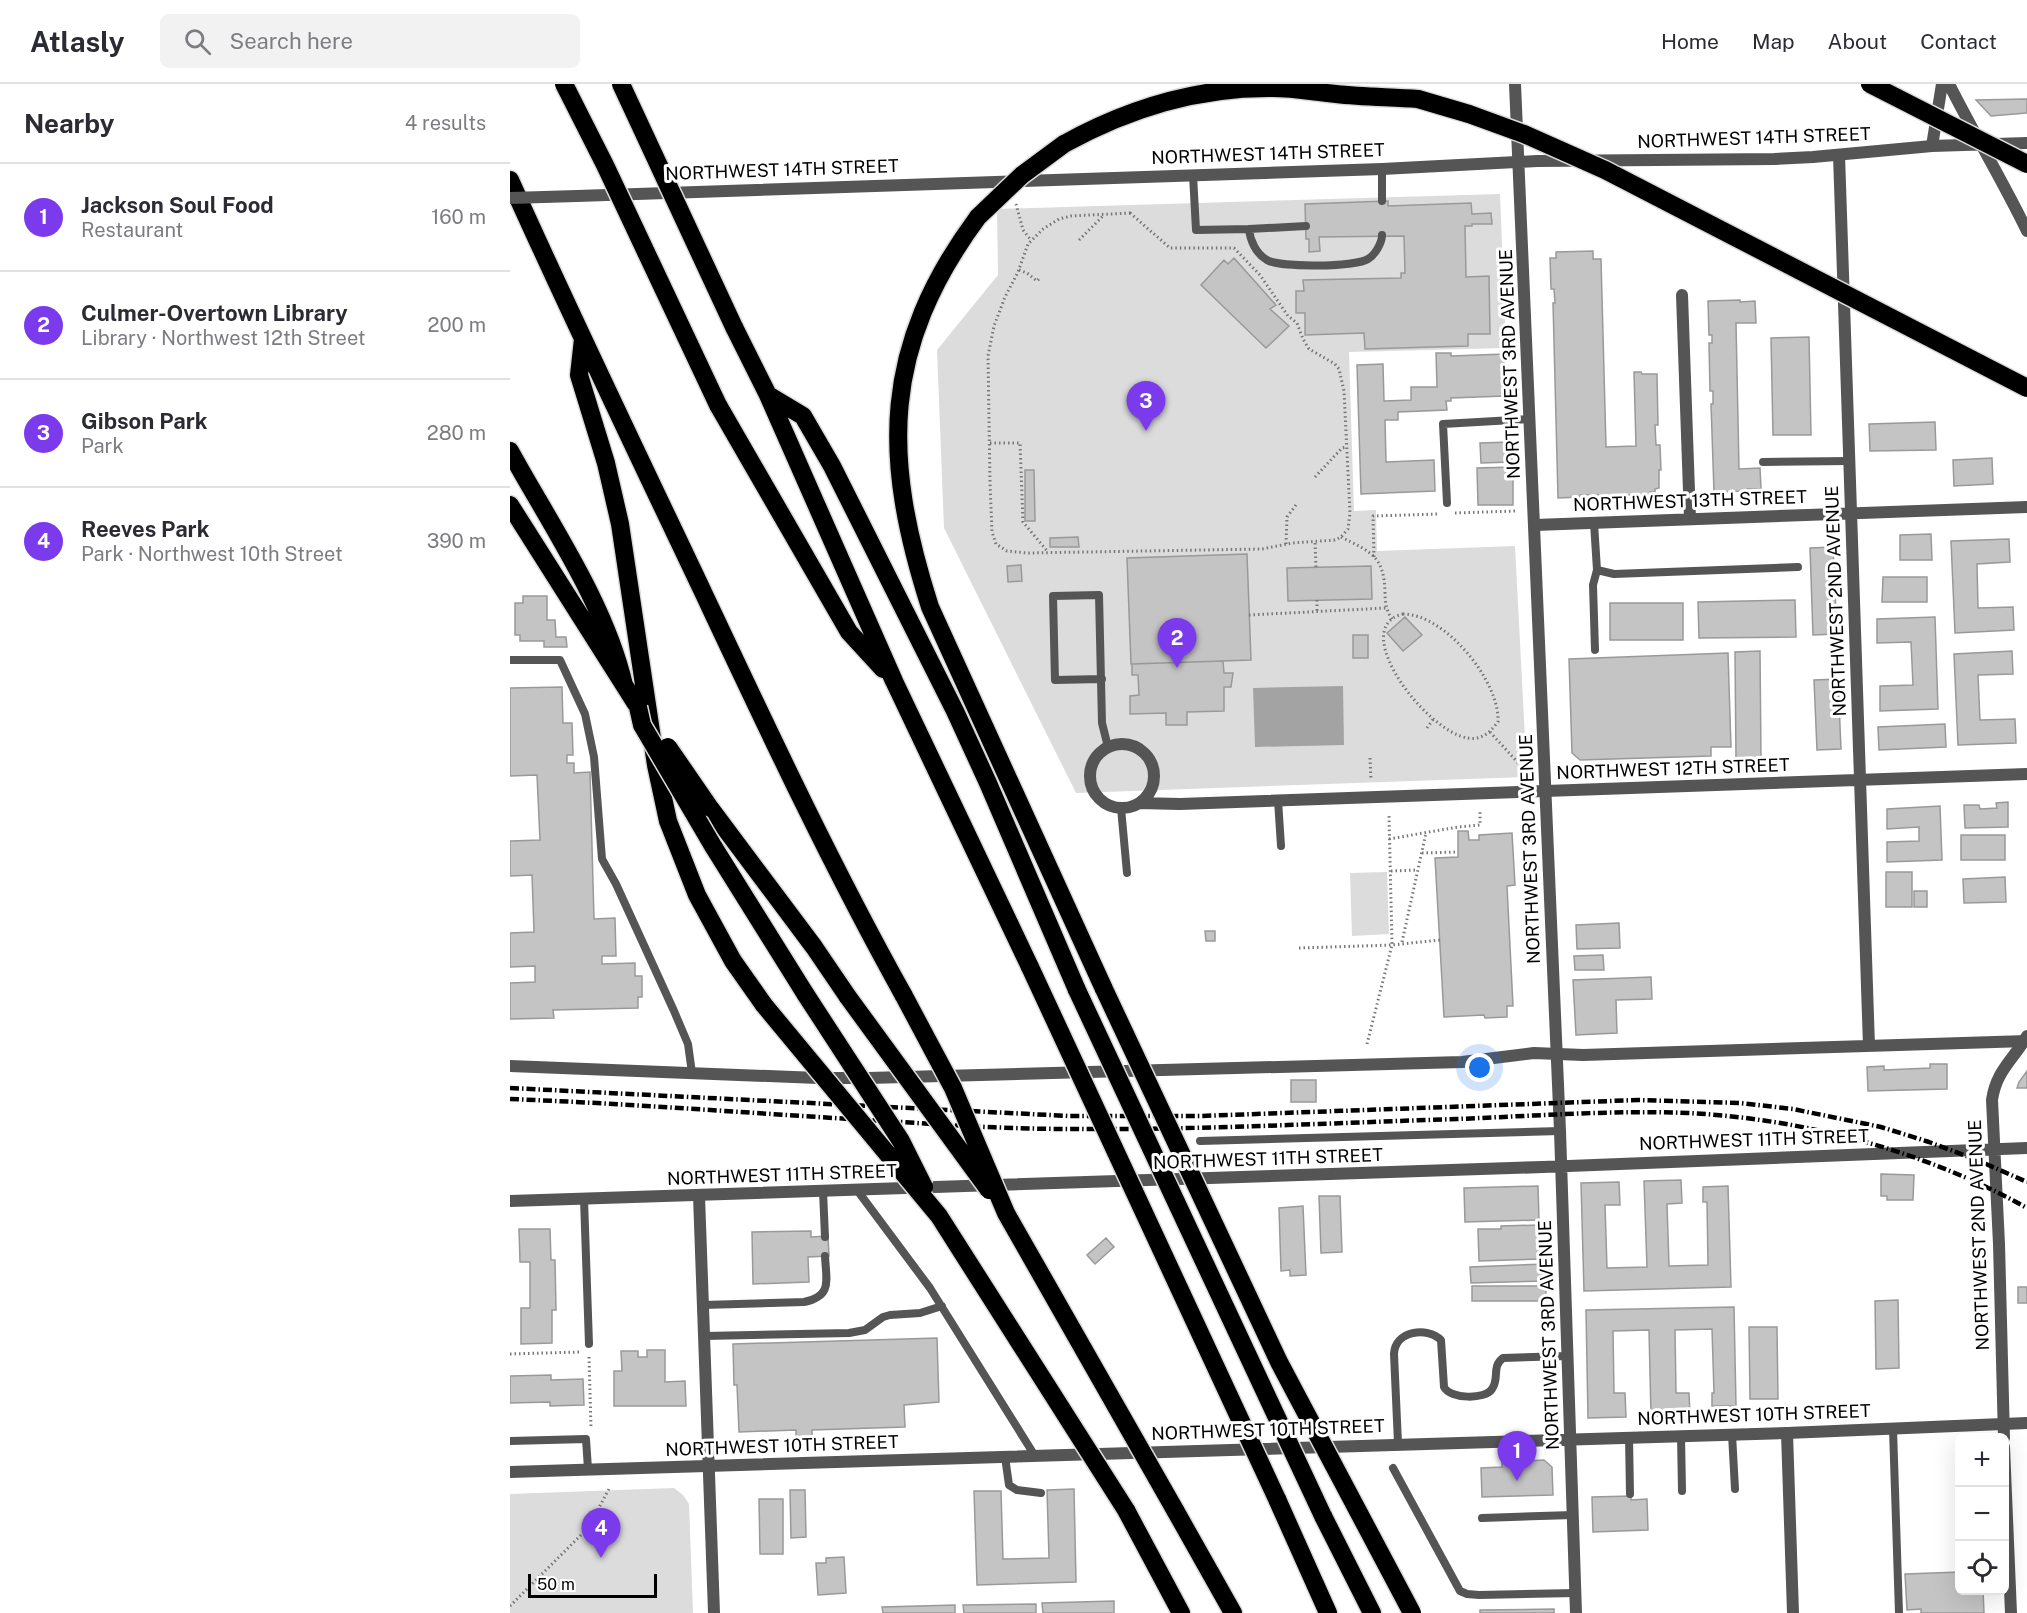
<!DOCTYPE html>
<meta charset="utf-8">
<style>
:root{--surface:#fff;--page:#f2f2f3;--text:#2b2b33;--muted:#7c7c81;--line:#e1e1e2;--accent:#7c3aed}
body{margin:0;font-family:"Public Sans",sans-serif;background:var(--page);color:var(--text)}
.controls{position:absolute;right:18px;bottom:18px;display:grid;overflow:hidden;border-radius:9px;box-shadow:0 6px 24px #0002}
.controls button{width:54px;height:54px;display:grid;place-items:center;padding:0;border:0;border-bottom:2px solid var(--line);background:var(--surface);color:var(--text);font:30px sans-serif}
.scale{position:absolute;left:18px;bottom:15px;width:129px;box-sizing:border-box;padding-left:6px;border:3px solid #000;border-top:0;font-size:16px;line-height:21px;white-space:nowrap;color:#000;-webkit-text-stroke:4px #fff;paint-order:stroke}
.you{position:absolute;left:970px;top:984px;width:21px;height:21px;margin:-15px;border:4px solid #fff;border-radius:50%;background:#1a73e8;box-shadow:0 0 0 9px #1a73e833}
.badge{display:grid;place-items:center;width:39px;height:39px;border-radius:50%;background:var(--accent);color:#fff;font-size:20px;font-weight:700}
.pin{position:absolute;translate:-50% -50px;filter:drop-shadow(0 2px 3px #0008)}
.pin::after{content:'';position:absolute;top:32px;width:21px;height:18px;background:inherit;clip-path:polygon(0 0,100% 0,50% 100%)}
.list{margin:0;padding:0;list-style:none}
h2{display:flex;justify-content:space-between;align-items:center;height:78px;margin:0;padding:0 24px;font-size:26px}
h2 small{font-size:20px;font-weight:400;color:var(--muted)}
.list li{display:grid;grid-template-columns:39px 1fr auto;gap:18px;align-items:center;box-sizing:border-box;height:108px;padding:0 24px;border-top:2px solid var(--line)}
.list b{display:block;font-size:22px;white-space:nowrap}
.list p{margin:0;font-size:20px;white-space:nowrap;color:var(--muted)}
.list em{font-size:20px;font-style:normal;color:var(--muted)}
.icon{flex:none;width:33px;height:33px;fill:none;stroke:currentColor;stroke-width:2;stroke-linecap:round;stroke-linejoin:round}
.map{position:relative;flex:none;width:1517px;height:1529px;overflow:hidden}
header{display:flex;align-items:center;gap:36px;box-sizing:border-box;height:84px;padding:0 30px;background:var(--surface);border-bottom:2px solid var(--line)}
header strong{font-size:28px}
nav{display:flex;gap:33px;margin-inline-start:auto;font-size:21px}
.search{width:420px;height:54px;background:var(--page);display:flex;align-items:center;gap:15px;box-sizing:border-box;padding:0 21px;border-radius:9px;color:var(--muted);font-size:22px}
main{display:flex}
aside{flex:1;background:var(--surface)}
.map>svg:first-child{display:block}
</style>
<header>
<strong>Atlasly</strong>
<div class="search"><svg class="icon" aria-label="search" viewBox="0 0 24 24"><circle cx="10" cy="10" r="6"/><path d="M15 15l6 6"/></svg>Search here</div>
<nav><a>Home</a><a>Map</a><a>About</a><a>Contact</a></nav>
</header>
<main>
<aside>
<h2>Nearby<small>4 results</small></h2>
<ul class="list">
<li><span class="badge">1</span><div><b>Jackson Soul Food</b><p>Restaurant</p></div><em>160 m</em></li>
<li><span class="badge">2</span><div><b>Culmer-Overtown Library</b><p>Library · Northwest 12th Street</p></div><em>200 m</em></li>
<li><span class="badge">3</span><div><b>Gibson Park</b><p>Park</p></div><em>280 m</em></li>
<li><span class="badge">4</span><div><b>Reeves Park</b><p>Park · Northwest 10th Street</p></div><em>390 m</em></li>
</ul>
</aside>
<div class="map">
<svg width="1517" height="1529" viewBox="0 0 1517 1529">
<rect width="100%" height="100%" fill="#fff"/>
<path fill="#dcdcdc" d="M 990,110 L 996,264 L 839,268 L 844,427 L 866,426 L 867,467 L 1005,462 L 1017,693 L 566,709 L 434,444 L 427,266 L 488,191 L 487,125 Z
M 877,788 L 879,850 L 842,852 L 840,789 Z
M 164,1404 L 173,1411 L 179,1420 L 183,1529 L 0,1529 L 0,1410 Z"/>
<path fill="#a3a3a3" d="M 833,602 L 834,661 L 745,663 L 743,604 Z"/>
<path fill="#c4c4c4" stroke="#999" stroke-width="1.5" d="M 1517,15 L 1517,29 L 1481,32 L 1466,16 Z
M 878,117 L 878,122 L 961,119 L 962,130 L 981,129 L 982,140 L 962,140 L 962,142 L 955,142 L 956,193 L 979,192 L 980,250 L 958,250 L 958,262 L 855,265 L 854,249 L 795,251 L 795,229 L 786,229 L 786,207 L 794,207 L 793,196 L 891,194 L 891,189 L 895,189 L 894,152 L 809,153 L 810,167 L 799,168 L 799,155 L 796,155 L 795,120 Z
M 1083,167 L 1083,175 L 1091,175 L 1096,363 L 1126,362 L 1124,288 L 1131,288 L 1132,290 L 1147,290 L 1148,341 L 1145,341 L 1146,361 L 1150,361 L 1151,386 L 1149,386 L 1149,404 L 1145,405 L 1145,408 L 1140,408 L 1140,411 L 1070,411 L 1070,413 L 1048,414 L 1043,219 L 1045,219 L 1044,205 L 1041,205 L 1040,174 L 1046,174 L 1046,168 Z
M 724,174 L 766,221 L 760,225 L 779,242 L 756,264 L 691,201 L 714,176 L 718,180 Z
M 1230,216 L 1230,218 L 1245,217 L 1246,239 L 1226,239 L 1229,385 L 1250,384 L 1251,405 L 1237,405 L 1237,407 L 1204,408 L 1201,320 L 1203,320 L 1203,307 L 1200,307 L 1199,259 L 1202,259 L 1202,251 L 1199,251 L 1198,217 Z
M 1299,253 L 1301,351 L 1263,351 L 1261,254 Z
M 926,269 L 941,269 L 941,272 L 994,270 L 995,312 L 941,314 L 941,317 L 936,317 L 937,326 L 888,328 L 888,336 L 875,336 L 876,378 L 924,376 L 925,407 L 851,410 L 847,281 L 873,280 L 874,317 L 901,316 L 901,303 L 927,303 Z
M 1425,338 L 1426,366 L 1360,367 L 1359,340 Z
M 1001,358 L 1002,378 L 971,379 L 970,359 Z
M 1482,374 L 1483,400 L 1444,402 L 1443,376 Z
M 1003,383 L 1003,421 L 968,421 L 967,384 Z
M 515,386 L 524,386 L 525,437 L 515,437 Z
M 1421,450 L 1422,476 L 1390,476 L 1390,451 Z
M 568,453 L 569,463 L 540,463 L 540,454 Z
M 1499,455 L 1500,478 L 1467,480 L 1468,524 L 1503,523 L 1504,546 L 1445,549 L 1441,457 Z
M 1323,463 L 1327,550 L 1303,551 L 1300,464 Z
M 737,470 L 741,576 L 621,580 L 617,474 Z
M 511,481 L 512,497 L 498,498 L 497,482 Z
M 861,482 L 862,515 L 778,517 L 777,484 Z
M 1373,493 L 1417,493 L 1417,518 L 1372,518 Z
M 13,512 L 37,512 L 37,536 L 45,536 L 46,553 L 56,553 L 57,563 L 34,563 L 34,557 L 10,557 L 10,551 L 5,551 L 5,519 L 13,519 Z
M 1285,516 L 1286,553 L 1189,554 L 1188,518 Z
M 1100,519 L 1173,519 L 1173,556 L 1100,556 Z
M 895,533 L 912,551 L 893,567 L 877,549 Z
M 1425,533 L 1428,625 L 1370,627 L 1370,602 L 1403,601 L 1401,558 L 1367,559 L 1367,535 Z
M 843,551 L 858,551 L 858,574 L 843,574 Z
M 1250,567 L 1251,674 L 1226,675 L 1225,568 Z
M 1502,567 L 1503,590 L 1468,591 L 1470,636 L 1505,635 L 1506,659 L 1448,661 L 1444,570 Z
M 1218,569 L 1221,663 L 1201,663 L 1201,672 L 1070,676 L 1062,669 L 1059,575 Z
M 713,577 L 714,589 L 723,589 L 721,603 L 714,603 L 714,627 L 677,628 L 677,641 L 656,641 L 656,629 L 620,630 L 620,612 L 629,611 L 628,591 L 622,591 L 622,580 Z
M 1328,595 L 1331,665 L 1307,666 L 1304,596 Z
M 52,603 L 53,639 L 62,639 L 63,671 L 57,671 L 57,679 L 64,679 L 64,689 L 80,688 L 84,835 L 105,834 L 106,872 L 92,872 L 92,880 L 125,879 L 125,892 L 132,892 L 132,913 L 128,913 L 128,924 L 43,926 L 44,934 L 0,935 L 0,899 L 25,898 L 25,882 L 0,883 L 0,849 L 24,848 L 22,791 L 0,792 L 0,757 L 30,756 L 27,691 L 0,692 L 0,604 Z
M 1435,640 L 1436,663 L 1369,666 L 1368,643 Z
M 1498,718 L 1498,743 L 1455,744 L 1454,721 L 1469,721 L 1470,725 L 1487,724 L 1486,719 Z
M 1430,722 L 1432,776 L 1377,778 L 1377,758 L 1409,757 L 1409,743 L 1377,745 L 1377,725 Z
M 948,747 L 958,747 L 959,756 L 969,756 L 969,751 L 1002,749 L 1005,801 L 997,802 L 1003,922 L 997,922 L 997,933 L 975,934 L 974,931 L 934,933 L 925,774 L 948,773 Z
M 1451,751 L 1495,751 L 1495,776 L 1451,776 Z
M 1376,788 L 1402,788 L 1402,823 L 1376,823 Z
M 1495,793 L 1496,818 L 1454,819 L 1453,795 Z
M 1404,807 L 1417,807 L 1417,823 L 1404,823 Z
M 1109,839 L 1110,864 L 1067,865 L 1066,841 Z
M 695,847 L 705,847 L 705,857 L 696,857 Z
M 1093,871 L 1094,886 L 1065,886 L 1064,872 Z
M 1141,893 L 1142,915 L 1106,916 L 1107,949 L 1066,951 L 1063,896 Z
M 1420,980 L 1437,980 L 1437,1005 L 1358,1007 L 1357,983 L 1374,982 L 1374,986 L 1420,984 Z
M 1517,987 L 1517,1004 L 1507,1004 L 1509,998 Z
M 781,996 L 806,996 L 806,1018 L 781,1018 Z
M 1371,1090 L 1404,1091 L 1403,1116 L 1377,1116 L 1377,1112 L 1371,1112 Z
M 1171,1096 L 1172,1119 L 1157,1120 L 1159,1182 L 1198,1181 L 1197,1118 L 1193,1118 L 1193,1103 L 1218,1102 L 1221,1203 L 1074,1207 L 1071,1099 L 1109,1098 L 1110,1121 L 1095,1121 L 1097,1184 L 1137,1183 L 1134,1097 Z
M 1028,1102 L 1029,1136 L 955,1138 L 954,1104 Z
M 809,1112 L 830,1112 L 832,1168 L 811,1169 Z
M 793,1122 L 796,1191 L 780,1192 L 780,1186 L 771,1187 L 769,1124 Z
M 1030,1141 L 1031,1175 L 969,1177 L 968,1145 L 991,1145 L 991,1142 Z
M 9,1145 L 40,1145 L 41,1176 L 45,1176 L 46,1226 L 42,1226 L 42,1259 L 11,1260 L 11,1224 L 20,1224 L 20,1178 L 10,1178 Z
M 301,1147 L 301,1153 L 318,1152 L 319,1172 L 298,1173 L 299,1198 L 243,1200 L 242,1148 Z
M 596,1154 L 604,1163 L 585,1180 L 577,1171 Z
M 1036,1180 L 1037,1197 L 961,1199 L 960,1183 Z
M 962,1202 L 1036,1202 L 1036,1217 L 962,1217 Z
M 1508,1203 L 1517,1203 L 1517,1219 L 1508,1219 Z
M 1388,1216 L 1389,1284 L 1366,1285 L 1365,1217 Z
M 1224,1223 L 1226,1322 L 1202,1322 L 1202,1309 L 1204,1309 L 1202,1245 L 1165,1246 L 1166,1309 L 1179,1309 L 1180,1331 L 1141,1332 L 1139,1246 L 1103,1247 L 1104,1309 L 1115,1309 L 1116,1333 L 1078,1334 L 1076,1226 Z
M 1239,1243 L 1267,1243 L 1268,1315 L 1240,1315 Z
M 427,1254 L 429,1318 L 394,1321 L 395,1343 L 302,1346 L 302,1354 L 286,1354 L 286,1346 L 229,1348 L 227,1301 L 224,1301 L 223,1260 Z
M 137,1266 L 155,1266 L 155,1298 L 175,1297 L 176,1322 L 104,1322 L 104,1287 L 112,1287 L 111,1267 L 128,1267 L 128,1273 L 137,1273 Z
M 41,1291 L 41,1296 L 73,1295 L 74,1321 L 40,1322 L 40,1318 L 0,1319 L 0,1292 Z
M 1034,1376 L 1042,1383 L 1043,1411 L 972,1413 L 971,1384 L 992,1383 L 992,1378 Z
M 564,1405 L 566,1498 L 467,1501 L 464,1407 L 491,1407 L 493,1475 L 539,1474 L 537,1406 Z
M 280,1406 L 295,1406 L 296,1453 L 281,1454 Z
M 1121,1412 L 1121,1416 L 1137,1415 L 1138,1446 L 1083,1448 L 1082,1413 Z
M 249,1415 L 273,1415 L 273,1470 L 250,1470 Z
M 334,1473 L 336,1509 L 308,1511 L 306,1479 L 316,1479 L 316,1474 Z
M 1450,1488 L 1450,1506 L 1473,1506 L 1474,1529 L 1411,1529 L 1411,1525 L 1397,1526 L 1395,1490 Z
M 604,1517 L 604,1529 L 533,1529 L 532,1519 Z
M 526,1520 L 526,1529 L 454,1529 L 453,1521 Z
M 445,1521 L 445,1529 L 373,1529 L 372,1523 Z
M 1044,1525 L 1044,1529 L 970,1529 L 970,1526 Z"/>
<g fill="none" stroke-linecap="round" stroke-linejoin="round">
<defs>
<path id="motorway" d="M 554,60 C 619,24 689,3 763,4 C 784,4 805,8 826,10 C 853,13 881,13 908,15
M 0,96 C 62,234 128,371 193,508 C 257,644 321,781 394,912
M 468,133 C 371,264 372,373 420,523 L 594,905
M 224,243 L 258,311 L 384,597 L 520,883
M 73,255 L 69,291 L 96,379 L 110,440 L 146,681 L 158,737 L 187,811 L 223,877 L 254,921
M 258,311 L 293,332 L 322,382 L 445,627 L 478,699 L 567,906
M 208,321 L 339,548 L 373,585
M 0,367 C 40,440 95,519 114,601
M 0,421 L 128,623
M 200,724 L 304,863 L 338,913
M 203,762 L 296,911
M 767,1415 L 818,1529
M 616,1426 L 671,1529
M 665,1426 L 723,1529
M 813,1432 L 862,1529"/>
</defs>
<use href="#motorway" stroke="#dbdbdb" stroke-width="21"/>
<path stroke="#777" stroke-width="3" stroke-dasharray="1.5 3" stroke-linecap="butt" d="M 506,120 L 513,146 L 521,156
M 620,129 L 660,164 L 724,164 L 750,191 L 778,232 L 787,239 L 793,255 L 799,265 L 825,280 L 829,285 L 834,307 L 840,429 L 838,445 L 831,453 L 825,456 L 782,459 L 752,465 L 517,469 L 497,467 L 486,460 L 482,448 L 480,399 L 478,272 L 484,242 L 495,213 L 508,188 L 518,160 L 533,145 L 549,135 L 561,132 Z
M 569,156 L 593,132
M 509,186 L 517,189 L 527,197 L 529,195
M 480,359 L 510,359 L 513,438 L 538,468
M 805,393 L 832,364 L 837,363
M 945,429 L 1006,427
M 831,453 C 861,468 874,472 875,508 C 875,518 876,526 882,535
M 805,459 L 806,483
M 776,460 L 777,433 L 786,421
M 864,473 L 863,432 L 929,430
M 807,516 L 807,528
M 893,530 C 935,530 990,597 988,638 C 982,645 977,652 967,654 C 927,663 833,544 893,530 Z
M 739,531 L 876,524
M 917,644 L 924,634
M 980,648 L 1011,682
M 860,674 L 861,696
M 879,755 L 948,743 L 970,741 L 970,726
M 912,769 L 948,768
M 881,787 L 908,786
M 892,858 L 916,749
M 789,864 L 882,861 L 930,856
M 857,960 L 882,861 L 879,732
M 0,1270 L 69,1268
M 79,1273 L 81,1344
M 0,1522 L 78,1444 L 99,1405"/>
<path stroke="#555" stroke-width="8" d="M 683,91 L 686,146 L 739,145 C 740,156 746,170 757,176 C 770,184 845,183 858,175 C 865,171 872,159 872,151
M 872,117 L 872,85
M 739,145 L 796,142
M 1253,378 L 1339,377
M 937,419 L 933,340 L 1020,335
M 1084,439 L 1087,486 L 1083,501 L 1085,566
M 1087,486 L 1104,490 L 1288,483
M 0,576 L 50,576 L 75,630 L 84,673 L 92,775 L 106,800 L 164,927 L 178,960 L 182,989
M 592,595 L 545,596 L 543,512 L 589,511 L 592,639 L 598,663
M 768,716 L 771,762
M 611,724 L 617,789
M 690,1057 L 1050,1047
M 347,1106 L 420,1204 L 525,1372
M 313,1107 L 315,1153
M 74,1115 L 79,1260
M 193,1221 L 294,1218 C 323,1212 316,1196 315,1172
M 194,1252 L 339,1249 L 355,1246 L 373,1233 L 380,1231 L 410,1229 L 432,1222
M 1383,1345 L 1389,1529
M 1222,1350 L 1225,1405
M 1171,1352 L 1172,1407
M 1119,1353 L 1120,1410
M 0,1357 L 76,1355 L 78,1385
M 888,1359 L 884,1270 C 885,1247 917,1242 931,1256 L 934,1303 C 940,1315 975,1316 982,1305 C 990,1294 981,1283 993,1274 L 1058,1272
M 495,1373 L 499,1401 L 507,1406 L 531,1409
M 883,1384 L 950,1507 L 957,1510 L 969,1511 L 1066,1509
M 972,1434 L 1063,1431"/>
<path stroke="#555" stroke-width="12" d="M 1329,71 L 1359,962
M 1172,211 L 1180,435
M 1025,441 L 1517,423
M580 692a32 32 0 1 1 64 0a32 32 0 1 1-64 0Z
M 629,719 L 670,720 L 1517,690
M 0,982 L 308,994 L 358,994 L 952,978 L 1024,969 L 1073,971 L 1517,957
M 189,1112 L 204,1529
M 1277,1349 L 1283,1529"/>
<path stroke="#555" stroke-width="12" d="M 1005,0 L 1050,1047 L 1066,1529
M 1439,0 C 1464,50 1493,97 1517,147
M 1422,62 L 1432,0
M 67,112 L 872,85 L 1027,77 L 1264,75 L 1303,73 L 1422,62 L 1517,59
M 0,1117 L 1033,1083 L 1517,1064
M 1494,1354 L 1489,1160 L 1482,1016 C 1486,987 1503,976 1517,952
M 1494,1363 L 1501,1529
M 0,1388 L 1277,1349 L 1517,1339"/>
<use href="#motorway" stroke="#000" stroke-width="18"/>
<path stroke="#000" stroke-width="4.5" stroke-dasharray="9 3 1.5 3" stroke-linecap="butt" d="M 0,1004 L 559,1032 L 691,1032 L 1128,1016 L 1230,1019 L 1283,1025 L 1371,1043 L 1419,1058 L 1467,1076 L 1517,1098
M 0,1015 C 131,1020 262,1031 392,1038 C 449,1042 505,1045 562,1045 C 690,1046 819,1039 947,1035 C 1024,1032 1102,1026 1178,1029 C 1295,1035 1415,1067 1517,1124"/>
<defs>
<path id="motorway-bridge" d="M 54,0 L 95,81 L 208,321
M 111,0 L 224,243
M 1360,0 L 1517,80
M 908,15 L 959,30 L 1014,50 L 1095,86 L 1517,304
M 468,133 L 512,91 L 554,60
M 128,623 L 132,641 L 203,762
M 158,663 L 200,724
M 520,883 L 767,1415
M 594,905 L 769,1278 L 902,1529
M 567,906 L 813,1432
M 296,911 L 391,1057 L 414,1103
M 394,912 L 443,1004 L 496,1129 L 665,1426
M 338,913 L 479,1106
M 254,921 L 429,1132 L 616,1426"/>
</defs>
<use href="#motorway-bridge" stroke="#dbdbdb" stroke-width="21" stroke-linecap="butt"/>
<path stroke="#555" stroke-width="12" d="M 0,114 L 67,112"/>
<use href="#motorway-bridge" stroke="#000" stroke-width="18"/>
</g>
<g text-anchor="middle" stroke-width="6" stroke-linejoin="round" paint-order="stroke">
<g font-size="18" fill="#000" stroke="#fff">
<text transform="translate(1244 54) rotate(-2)" y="6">NORTHWEST 14TH STREET</text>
<text transform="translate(758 70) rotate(-2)" y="6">NORTHWEST 14TH STREET</text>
<text transform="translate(272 86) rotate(-2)" y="6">NORTHWEST 14TH STREET</text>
<text transform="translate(1000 280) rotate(-92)" y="6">NORTHWEST 3RD AVENUE</text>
<text transform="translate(1180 417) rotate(-2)" y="6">NORTHWEST 13TH STREET</text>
<text transform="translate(1326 517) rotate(-92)" y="6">NORTHWEST 2ND AVENUE</text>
<text transform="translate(1163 685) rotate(-2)" y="6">NORTHWEST 12TH STREET</text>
<text transform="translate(1020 765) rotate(-92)" y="6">NORTHWEST 3RD AVENUE</text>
<text transform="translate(1244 1056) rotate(-2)" y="6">NORTHWEST 11TH STREET</text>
<text transform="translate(758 1075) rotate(-2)" y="6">NORTHWEST 11TH STREET</text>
<text transform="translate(272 1091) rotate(-2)" y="6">NORTHWEST 11TH STREET</text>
<text transform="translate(1469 1151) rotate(-92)" y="6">NORTHWEST 2ND AVENUE</text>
<text transform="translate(1039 1251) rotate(-92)" y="6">NORTHWEST 3RD AVENUE</text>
<text transform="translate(1244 1331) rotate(-2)" y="6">NORTHWEST 10TH STREET</text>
<text transform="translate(758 1346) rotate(-2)" y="6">NORTHWEST 10TH STREET</text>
<text transform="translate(272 1362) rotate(-2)" y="6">NORTHWEST 10TH STREET</text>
</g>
</g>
</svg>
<div class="controls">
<button>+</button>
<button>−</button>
<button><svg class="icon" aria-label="locate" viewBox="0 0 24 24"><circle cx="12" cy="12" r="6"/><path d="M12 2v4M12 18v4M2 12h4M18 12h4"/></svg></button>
</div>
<div class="scale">50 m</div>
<div class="you"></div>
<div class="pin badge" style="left:1007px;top:1397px">1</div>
<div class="pin badge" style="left:667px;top:584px">2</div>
<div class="pin badge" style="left:636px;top:347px">3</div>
<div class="pin badge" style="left:91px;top:1474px">4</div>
</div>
</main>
